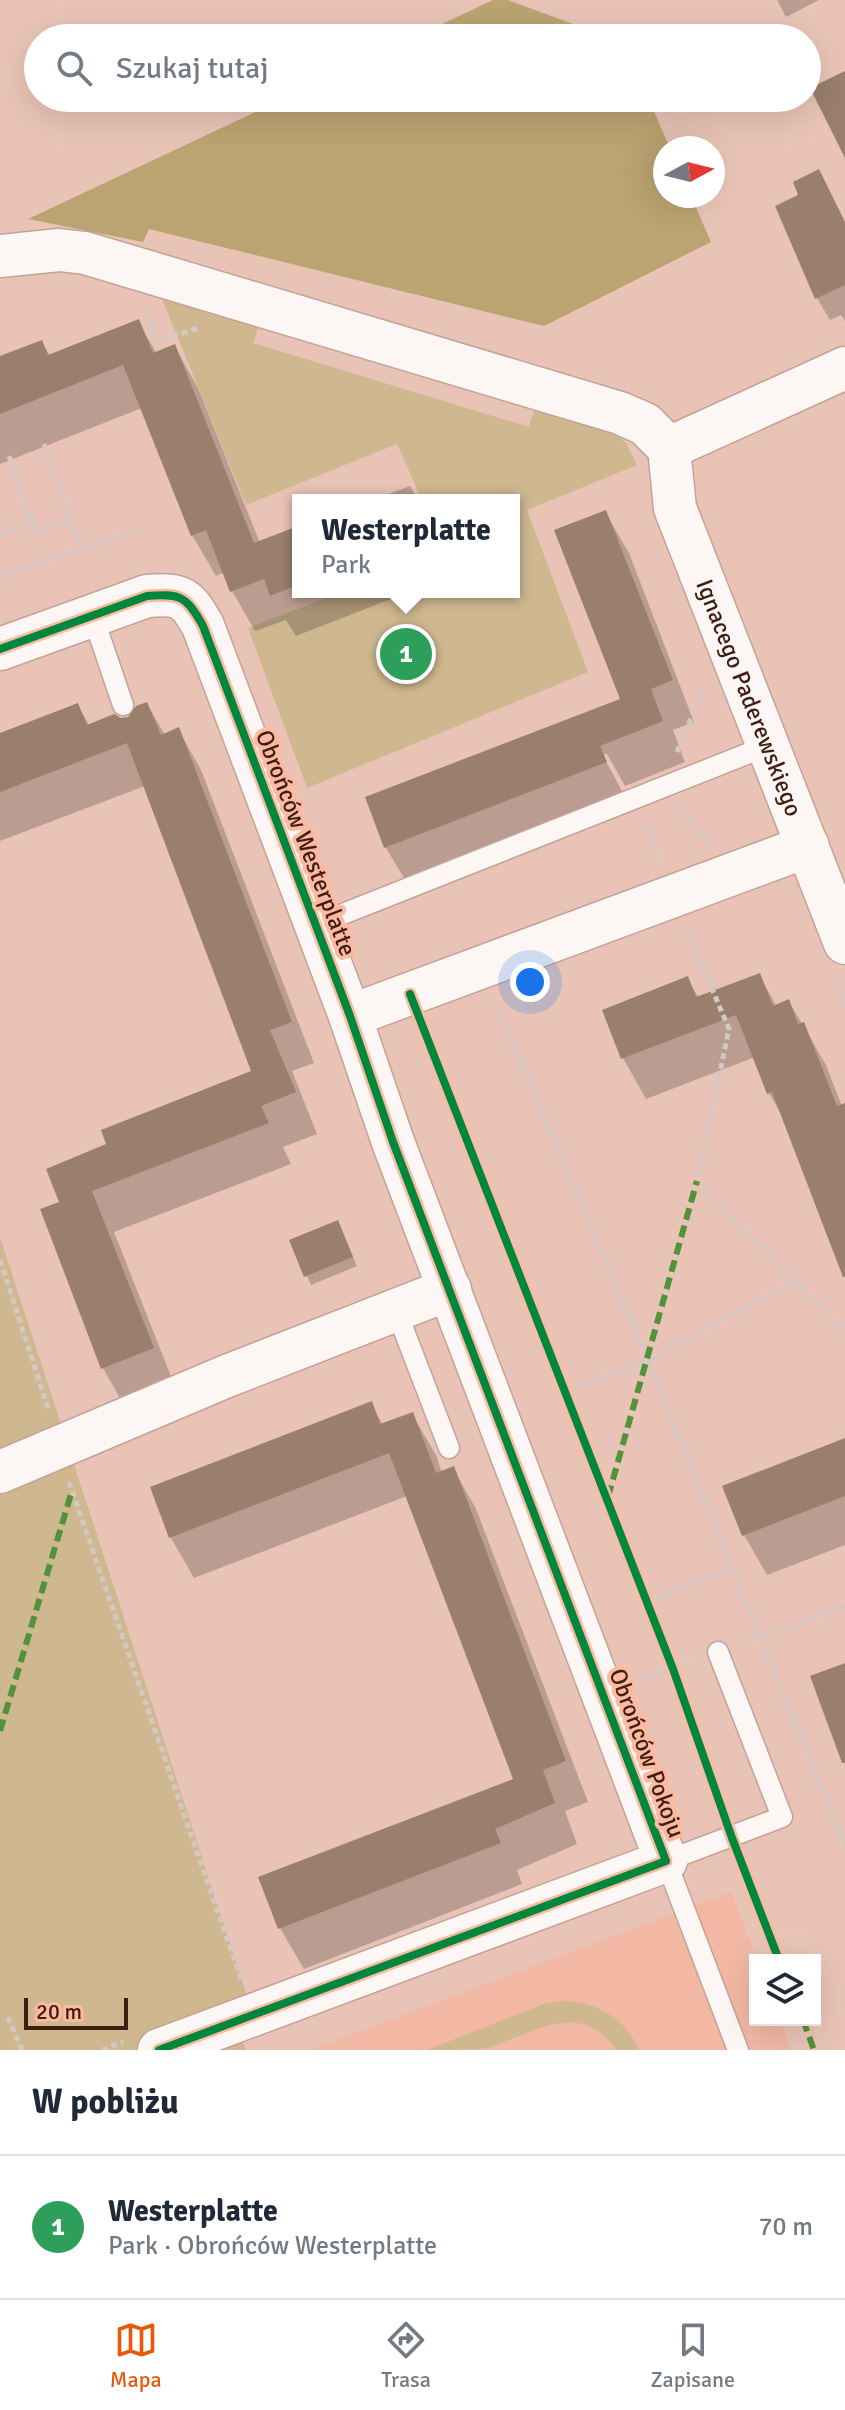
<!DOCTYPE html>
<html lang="pl">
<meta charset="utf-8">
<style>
:root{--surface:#fff;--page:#f6f6f7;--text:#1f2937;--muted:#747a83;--line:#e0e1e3;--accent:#ea580c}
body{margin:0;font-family:Signika,sans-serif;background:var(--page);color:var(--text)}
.controls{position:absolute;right:24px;bottom:24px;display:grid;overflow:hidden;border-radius:0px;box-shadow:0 8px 32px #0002}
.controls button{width:72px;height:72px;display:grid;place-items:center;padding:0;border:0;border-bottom:2px solid var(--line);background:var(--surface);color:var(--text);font:40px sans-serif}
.compass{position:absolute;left:653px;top:136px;width:72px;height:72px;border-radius:50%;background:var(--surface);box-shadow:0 8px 32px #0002;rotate:83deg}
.scale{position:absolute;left:24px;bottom:20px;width:104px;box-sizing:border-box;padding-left:8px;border:4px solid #3f1e12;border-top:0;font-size:22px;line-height:28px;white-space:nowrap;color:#3f1e12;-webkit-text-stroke:6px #feb9a1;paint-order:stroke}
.you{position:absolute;left:530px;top:982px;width:28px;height:28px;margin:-20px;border:6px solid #fff;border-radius:50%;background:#1a73e8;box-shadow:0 0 0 12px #1a73e833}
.badge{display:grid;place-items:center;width:52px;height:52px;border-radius:50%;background:var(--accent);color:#fff;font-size:26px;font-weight:700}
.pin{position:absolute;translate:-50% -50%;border:4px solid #fff;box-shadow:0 2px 8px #0006}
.popup{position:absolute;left:292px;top:494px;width:228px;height:104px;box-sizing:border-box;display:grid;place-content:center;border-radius:0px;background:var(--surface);filter:drop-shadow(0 2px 6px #0005);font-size:26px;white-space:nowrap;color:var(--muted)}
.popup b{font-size:30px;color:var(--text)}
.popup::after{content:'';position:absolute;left:50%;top:100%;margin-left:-16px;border:16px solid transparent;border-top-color:var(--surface)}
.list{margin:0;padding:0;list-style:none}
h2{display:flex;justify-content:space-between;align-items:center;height:104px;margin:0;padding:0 32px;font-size:34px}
h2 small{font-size:26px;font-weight:400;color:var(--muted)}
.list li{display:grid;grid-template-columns:52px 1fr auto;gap:24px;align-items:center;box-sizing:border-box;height:144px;padding:0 32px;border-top:2px solid var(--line)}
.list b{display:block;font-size:30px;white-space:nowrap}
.list p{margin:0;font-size:26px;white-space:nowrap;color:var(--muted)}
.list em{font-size:26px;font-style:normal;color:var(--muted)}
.icon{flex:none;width:44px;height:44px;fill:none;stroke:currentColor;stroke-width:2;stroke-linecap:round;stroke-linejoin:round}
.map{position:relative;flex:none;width:845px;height:2050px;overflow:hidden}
.search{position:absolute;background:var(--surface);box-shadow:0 8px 32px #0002;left:24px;right:24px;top:24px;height:88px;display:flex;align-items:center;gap:20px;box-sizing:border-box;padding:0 28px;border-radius:44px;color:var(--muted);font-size:30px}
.sheet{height:248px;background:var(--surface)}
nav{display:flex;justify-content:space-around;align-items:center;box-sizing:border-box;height:112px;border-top:2px solid var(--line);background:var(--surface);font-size:22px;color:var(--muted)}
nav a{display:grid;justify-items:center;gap:4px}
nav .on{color:var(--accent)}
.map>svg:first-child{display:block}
</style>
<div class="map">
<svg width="845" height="2050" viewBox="0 0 845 2050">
<rect width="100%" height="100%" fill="#e9c4b6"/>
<path fill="#f2b8a4" d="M 731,1892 L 757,1960 L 755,1960 L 755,2020 L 780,2020 L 791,2050 L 310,2050 Z"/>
<path fill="#cfb890" d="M 162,299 L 260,323 L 253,343 L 529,427 L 535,406 L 610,428 L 626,443 L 637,465 L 527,510 L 588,672 L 307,788 L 248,628 L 342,592 L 514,592 L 514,500 L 422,500 L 397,444 L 246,505 Z
M 0,1237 L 253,2014 L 236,2022 L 246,2050 L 0,2050 Z
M 562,2001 C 595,2001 626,2018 639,2050 L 616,2050 C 580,1996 529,2036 484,2049 C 467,2050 445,2050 427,2050 L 543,2004 Z"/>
<path fill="#bba472" d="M 493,0 L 508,0 L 611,38 L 412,38 Z
M 285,98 L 648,98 L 670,148 L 665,148 L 665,196 L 691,196 L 711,242 L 544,326 L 149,229 L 143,242 L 28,219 Z"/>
<path fill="#0003" d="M 777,0 L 819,0 L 786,17 Z
M 845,222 L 845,321 L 841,315 L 830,320 L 817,298 Z
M 138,322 L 157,354 L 175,347 L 198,388 L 260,543 L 298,529 L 298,592 L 409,592 L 296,636 L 286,620 L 255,631 L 232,591 L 225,572 L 216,576 L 192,535 L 142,408 L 0,464 L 0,358 L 42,342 L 50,356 Z
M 410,486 L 418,500 L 372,500 Z
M 605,512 L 629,553 L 694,722 L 673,730 L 685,762 L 625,786 L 607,754 L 602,754 L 629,804 L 410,888 L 386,848 L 367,798 L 623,700 Z
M 147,704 L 165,735 L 178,729 L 201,770 L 314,1063 L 292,1071 L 317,1134 L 283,1147 L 291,1164 L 114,1232 L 176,1389 L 126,1409 L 103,1368 L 62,1203 L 109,1145 L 254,1072 L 145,786 L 0,841 L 0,735 L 77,705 L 90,726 L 129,719 Z
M 759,975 L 777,1007 L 789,1002 L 803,1025 L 826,1065 L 845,1114 L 845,1272 L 786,1123 L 769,1093 L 755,1057 L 646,1099 L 623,1058 L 605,1011 L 687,978 L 699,998 Z
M 342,1231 L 357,1266 L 311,1285 L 291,1241 Z
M 371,1404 L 383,1425 L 412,1414 L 436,1455 L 442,1473 L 453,1468 L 476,1509 L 588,1802 L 565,1811 L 577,1844 L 517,1870 L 522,1884 L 304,1969 L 280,1928 L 261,1879 L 516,1780 L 407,1496 L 194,1578 L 171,1538 L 152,1488 Z
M 845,1441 L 845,1545 L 767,1575 L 744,1535 Z"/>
<path fill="#9a7f6d" d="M 845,71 L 845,158 L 810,88 Z
M 819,169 L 845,222 L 845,285 L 815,299 L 775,206 L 798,195 L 793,182 Z
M 139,319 L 153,353 L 175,344 L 254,543 L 298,526 L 298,585 L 270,596 L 264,579 L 230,592 L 206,530 L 191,536 L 123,365 L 0,414 L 0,356 L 42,340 L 48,355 Z
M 606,510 L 673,680 L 651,689 L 663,721 L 600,746 L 607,762 L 384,848 L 365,797 L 620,699 L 554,530 Z
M 147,702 L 161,735 L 179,727 L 292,1022 L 270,1030 L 296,1092 L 261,1106 L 269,1123 L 92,1191 L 154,1348 L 101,1369 L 40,1209 L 59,1202 L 46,1169 L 106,1144 L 101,1130 L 251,1071 L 127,743 L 0,792 L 0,733 L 78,703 L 87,725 L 114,714 L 121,718 L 128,717 L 136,706 Z
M 760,973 L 773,1006 L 789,999 L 798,1024 L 804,1022 L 837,1106 L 845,1103 L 845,1277 L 843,1277 L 772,1092 L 767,1094 L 736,1015 L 621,1059 L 602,1010 L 688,976 L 696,997 Z
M 338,1220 L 353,1257 L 304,1277 L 289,1240 Z
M 372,1401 L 380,1424 L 413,1412 L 436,1473 L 454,1466 L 566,1761 L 543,1770 L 555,1803 L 495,1829 L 501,1843 L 278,1929 L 258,1877 L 513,1779 L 389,1453 L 169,1538 L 150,1487 Z
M 845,1438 L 845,1496 L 742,1536 L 722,1486 Z
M 845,1663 L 845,1763 L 842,1763 L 810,1676 Z"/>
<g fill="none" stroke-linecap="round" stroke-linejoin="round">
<defs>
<path id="lane" d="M 93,617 L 123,705
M 315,925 L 767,746
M 396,1310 L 449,1448
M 718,1652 L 782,1817 L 666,1861 L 738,2050"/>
<g id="street">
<path d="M 0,256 L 59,250 L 85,253 L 620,413 L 645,424 L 669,448"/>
<path id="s1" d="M 669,448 L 675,508 L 845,943"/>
<path d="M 669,448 L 845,368"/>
<path d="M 0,649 L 147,596 C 181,593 187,597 203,626 L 350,1016 L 393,1142 L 666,1861 L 159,2050"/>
<path d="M 350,1016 L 808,846"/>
<path d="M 0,1472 L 227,1376 L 450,1289"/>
</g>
</defs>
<use href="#lane" stroke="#c3a397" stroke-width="23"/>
<use href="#street" stroke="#c3a397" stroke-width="45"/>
<path stroke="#d4c8c4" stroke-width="5" stroke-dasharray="6 4" stroke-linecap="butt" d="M 145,311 L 156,342 L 198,328
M 44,444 L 81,549
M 9,456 L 36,532 L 70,519
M 0,534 L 33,523
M 0,577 L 137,529
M 677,752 L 704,687
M 681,809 L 711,844
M 645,825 L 659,860
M 688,932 L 729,1029 L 697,1181 L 845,1331
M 835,981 L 845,1005
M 495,1001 L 648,1360 L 845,1847
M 0,1260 L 49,1411
M 564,1391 L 648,1360 L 796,1280
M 69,1482 L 241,1979
M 647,1602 L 733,1567
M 744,1643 L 845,1607
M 638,1681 L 693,1661
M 8,2017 L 22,2050
M 102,2050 L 123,2042"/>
<use href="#lane" stroke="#fcf6f4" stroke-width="20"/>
<use href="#street" stroke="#fcf6f4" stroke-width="42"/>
<path stroke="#52923a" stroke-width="6" stroke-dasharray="12 6" stroke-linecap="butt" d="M 608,1497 L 697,1181
M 0,1731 L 71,1494
M 803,2020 L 814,2050"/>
<defs>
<path id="cycleway" d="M 0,649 L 147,596 C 181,593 187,597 203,626 L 350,1016 L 393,1142 L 666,1861 L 159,2050
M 410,994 L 673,1669 L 732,1838 L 779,1960"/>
</defs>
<use href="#cycleway" stroke="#feb9a1" stroke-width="13"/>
<use href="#cycleway" stroke="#00873e" stroke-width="8"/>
</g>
<g text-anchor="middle" stroke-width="8" stroke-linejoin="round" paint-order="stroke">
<g font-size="24" fill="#3f1e12" stroke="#feb9a1">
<text dy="8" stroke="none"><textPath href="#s1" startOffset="264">Ignacego Paderewskiego</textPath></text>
<text transform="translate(306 843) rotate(69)" y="8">Obrońców Westerplatte</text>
<text transform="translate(647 1753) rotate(70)" y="8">Obrońców Pokoju</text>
</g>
</g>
</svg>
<div class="controls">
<button><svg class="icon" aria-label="layers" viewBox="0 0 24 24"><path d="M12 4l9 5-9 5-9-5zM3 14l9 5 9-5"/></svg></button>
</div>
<svg class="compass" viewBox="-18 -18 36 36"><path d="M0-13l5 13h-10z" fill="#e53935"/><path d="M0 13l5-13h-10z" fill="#747a83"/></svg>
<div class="scale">20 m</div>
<div class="you"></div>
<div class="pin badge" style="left:406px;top:654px;background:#2e9e5b">1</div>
<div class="popup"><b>Westerplatte</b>Park</div>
<div class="search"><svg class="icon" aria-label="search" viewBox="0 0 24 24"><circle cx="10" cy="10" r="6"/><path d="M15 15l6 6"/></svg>Szukaj tutaj</div>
</div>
<section class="sheet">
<h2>W pobliżu<small></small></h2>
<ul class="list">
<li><span class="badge" style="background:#2e9e5b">1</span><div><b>Westerplatte</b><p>Park · Obrońców Westerplatte</p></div><em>70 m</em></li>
</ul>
</section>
<nav>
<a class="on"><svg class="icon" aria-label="map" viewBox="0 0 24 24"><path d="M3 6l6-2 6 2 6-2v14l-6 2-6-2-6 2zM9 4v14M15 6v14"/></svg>Mapa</a>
<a><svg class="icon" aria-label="directions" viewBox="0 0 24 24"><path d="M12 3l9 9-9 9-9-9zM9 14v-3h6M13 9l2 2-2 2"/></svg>Trasa</a>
<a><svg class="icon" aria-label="saved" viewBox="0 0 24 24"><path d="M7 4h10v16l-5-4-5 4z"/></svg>Zapisane</a>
</nav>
